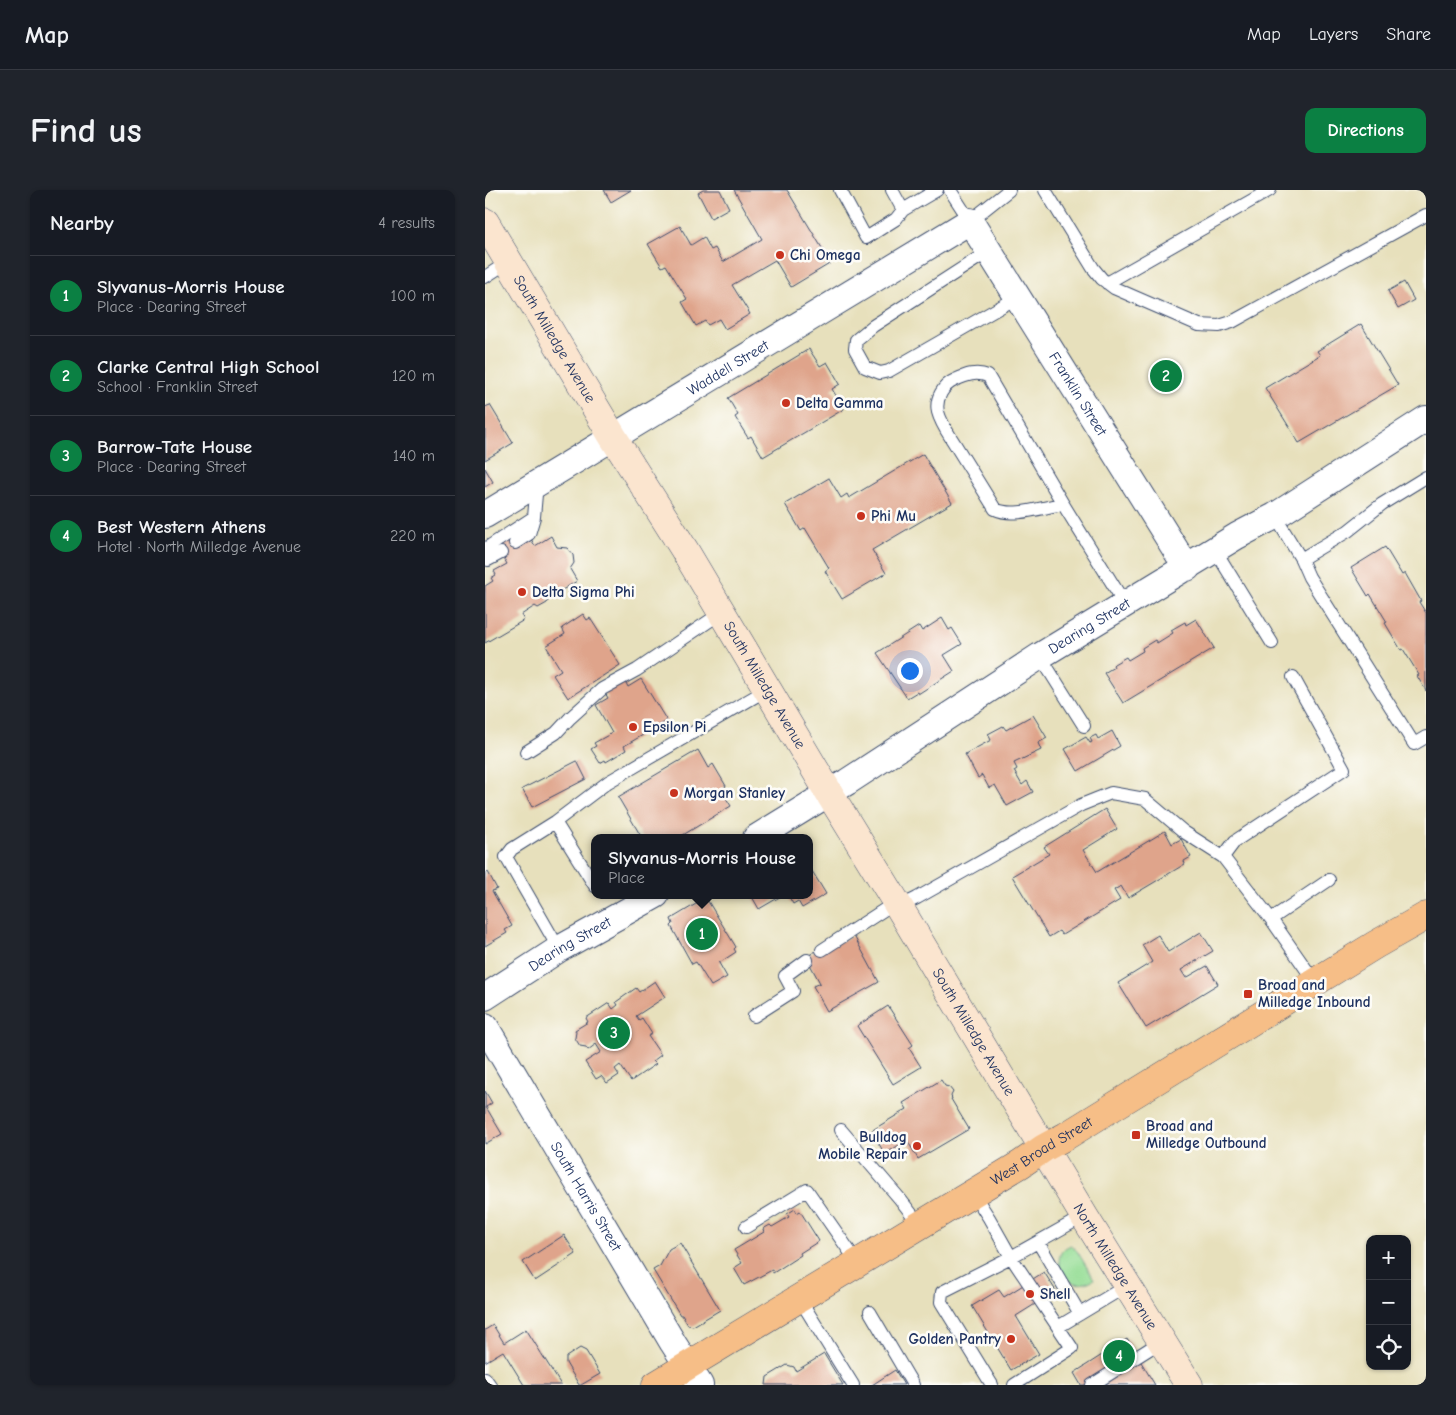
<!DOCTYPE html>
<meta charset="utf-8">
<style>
:root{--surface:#171b24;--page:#20242c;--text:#f1f3f6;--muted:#9ea1a6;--line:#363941;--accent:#0b8043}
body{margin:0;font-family:"Comic Neue",sans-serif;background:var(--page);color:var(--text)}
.controls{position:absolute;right:15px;bottom:15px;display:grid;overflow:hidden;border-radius:10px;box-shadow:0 1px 4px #0004}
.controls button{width:45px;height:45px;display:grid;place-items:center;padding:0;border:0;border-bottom:1px solid var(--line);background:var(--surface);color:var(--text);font:25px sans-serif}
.you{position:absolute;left:424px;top:480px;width:18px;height:18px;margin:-12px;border:4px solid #fff;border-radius:50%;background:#1a73e8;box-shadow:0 0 0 8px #1a73e833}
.badge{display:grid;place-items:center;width:32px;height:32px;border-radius:50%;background:var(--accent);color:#fff;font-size:16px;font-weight:700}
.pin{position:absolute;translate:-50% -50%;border:2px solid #fff;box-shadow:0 1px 5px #0006}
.popup{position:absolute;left:106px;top:644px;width:222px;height:65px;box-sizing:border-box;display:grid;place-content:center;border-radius:10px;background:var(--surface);filter:drop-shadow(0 1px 4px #0005);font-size:16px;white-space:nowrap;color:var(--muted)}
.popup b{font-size:19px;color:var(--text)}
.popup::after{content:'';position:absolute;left:50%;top:100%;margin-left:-10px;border:10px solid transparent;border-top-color:var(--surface)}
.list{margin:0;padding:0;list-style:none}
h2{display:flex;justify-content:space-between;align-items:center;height:65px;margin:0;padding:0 20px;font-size:21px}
h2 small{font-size:16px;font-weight:400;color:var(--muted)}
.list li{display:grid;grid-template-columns:32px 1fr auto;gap:15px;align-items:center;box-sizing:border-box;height:80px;padding:0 20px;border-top:1px solid var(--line)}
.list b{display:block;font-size:19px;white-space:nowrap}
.list p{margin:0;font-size:16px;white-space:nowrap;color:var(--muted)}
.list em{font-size:16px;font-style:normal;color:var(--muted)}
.icon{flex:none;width:28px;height:28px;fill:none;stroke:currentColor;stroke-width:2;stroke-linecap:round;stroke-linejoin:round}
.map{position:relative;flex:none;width:941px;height:1195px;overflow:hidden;border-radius:10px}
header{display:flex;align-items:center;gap:30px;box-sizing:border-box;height:70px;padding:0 25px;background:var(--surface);border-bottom:1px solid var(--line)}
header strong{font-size:24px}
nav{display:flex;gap:28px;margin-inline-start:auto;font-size:18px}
.intro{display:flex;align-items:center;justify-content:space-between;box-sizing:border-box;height:120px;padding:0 30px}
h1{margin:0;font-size:35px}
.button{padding:12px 22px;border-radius:10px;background:var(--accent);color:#fff;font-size:18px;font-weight:700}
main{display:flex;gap:30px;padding:0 30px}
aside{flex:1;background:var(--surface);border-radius:10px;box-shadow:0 1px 4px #0004}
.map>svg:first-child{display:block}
</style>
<header>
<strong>Map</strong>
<nav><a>Map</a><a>Layers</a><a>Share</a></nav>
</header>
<div class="intro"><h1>Find us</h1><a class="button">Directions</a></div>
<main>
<aside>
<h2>Nearby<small>4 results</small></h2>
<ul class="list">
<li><span class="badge">1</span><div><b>Slyvanus-Morris House</b><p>Place · Dearing Street</p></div><em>100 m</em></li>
<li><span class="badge">2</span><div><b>Clarke Central High School</b><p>School · Franklin Street</p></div><em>120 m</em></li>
<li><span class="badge">3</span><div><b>Barrow-Tate House</b><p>Place · Dearing Street</p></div><em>140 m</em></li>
<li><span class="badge">4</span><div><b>Best Western Athens</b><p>Hotel · North Milledge Avenue</p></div><em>220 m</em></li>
</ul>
</aside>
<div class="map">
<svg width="941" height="1195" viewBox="0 0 941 1195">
<rect width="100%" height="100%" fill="#fdfcf7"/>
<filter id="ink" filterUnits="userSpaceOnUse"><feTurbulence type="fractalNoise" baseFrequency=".02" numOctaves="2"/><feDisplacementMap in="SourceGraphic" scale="10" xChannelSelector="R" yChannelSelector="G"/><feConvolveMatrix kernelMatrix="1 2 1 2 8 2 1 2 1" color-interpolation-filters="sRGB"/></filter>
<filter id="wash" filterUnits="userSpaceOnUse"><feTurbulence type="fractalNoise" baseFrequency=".0096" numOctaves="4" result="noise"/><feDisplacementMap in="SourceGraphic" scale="20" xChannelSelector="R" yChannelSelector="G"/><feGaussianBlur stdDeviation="1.12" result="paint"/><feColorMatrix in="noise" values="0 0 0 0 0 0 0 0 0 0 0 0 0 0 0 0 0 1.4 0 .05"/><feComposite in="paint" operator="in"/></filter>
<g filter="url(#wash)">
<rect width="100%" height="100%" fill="#e7e0bc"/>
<path fill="#97de97" stroke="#59867a" d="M 586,1055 L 592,1061 L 609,1089 C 583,1106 565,1072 579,1059 C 581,1057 584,1056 586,1055 Z"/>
<g id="blocks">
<path fill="#dfa48b" d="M 119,0 L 146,0 L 126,12 Z
M 218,0 L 235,0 L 244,18 L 226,28 L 213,3 Z
M 249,0 L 302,0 L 346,73 L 306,97 L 290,70 L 247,95 L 265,124 L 240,139 L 234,129 L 223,135 L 220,131 L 211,136 L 197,112 L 202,109 L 181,75 L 177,77 L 163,54 L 195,36 L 206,55 L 219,47 L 226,60 L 230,58 L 238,72 L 277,49 Z
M 919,92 L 929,110 L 913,119 L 903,101 Z
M 876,134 L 913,195 L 814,253 L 780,198 L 835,165 L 832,161 Z
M 324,159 L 335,176 L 342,172 L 355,194 L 347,199 L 359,219 L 278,267 L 266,246 L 263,248 L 250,227 L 253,225 L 243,208 Z
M 5,215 L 28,253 L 0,270 L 0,217 Z
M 438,264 L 467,313 L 387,360 L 401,383 L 357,409 L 340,381 L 344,378 L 320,338 L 316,341 L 300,314 L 344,288 L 356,308 L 362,304 L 364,308 Z
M 0,278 L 8,292 L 0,297 Z
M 66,346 L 72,357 L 82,358 L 88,365 L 89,373 L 85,379 L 92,391 L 64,408 L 62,413 L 53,418 L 50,416 L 36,425 L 39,430 L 0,453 L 0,396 L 8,391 L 6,388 L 11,385 L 9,381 L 22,374 L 12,356 L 26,347 L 46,349 L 50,356 Z
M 900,357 L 917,385 L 920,383 L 936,411 L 934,412 L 941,423 L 941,501 L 932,486 L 934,485 L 918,459 L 916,460 L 900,433 L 902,432 L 885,404 L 883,406 L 866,378 Z
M 98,424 L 102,430 L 105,428 L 135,475 L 83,508 L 68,485 L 76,480 L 61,456 L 80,444 L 77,438 Z
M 457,428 L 464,440 L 467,438 L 477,454 L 459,465 L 469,481 L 433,504 L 432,502 L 422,508 L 392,463 L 434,436 L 437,441 Z
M 711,429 L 729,458 L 638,513 L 619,483 L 629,477 L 628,475 L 629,474 L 641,467 L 643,470 L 658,461 L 657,458 L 670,450 L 672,453 L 688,443 L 686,440 L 700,432 L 701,435 Z
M 139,489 L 143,497 L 156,489 L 182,531 L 139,556 L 141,560 L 121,572 L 120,570 L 115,573 L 106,559 L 111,556 L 109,553 L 127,543 L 111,515 L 123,508 L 119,501 Z
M 548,525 L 562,548 L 553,553 L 556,560 L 529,573 L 532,579 L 529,581 L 537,595 L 542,591 L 548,602 L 522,616 L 510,595 L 504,598 L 497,585 L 493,588 L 480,564 L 506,550 L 503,544 L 518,536 L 521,540 Z
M 627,541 L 635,556 L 593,581 L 580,559 L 601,547 L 605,553 L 607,552 L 605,548 L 611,545 L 613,549 Z
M 213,560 L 223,578 L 228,574 L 241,596 L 236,600 L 246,616 L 193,648 L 157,648 L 133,607 Z
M 92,571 L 101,589 L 47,617 L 37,599 Z
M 620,619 L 632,639 L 598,660 L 612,682 L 680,641 L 687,654 L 696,649 L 706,667 L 699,671 L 700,674 L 643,708 L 636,696 L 629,700 L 635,710 L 577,745 L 574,741 L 564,747 L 527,686 L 564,664 L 559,657 Z
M 324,676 L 341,704 L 317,718 L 313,711 L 308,714 L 303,705 L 324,705 Z
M 3,682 L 12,699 L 7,701 L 27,736 L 20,740 L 22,743 L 0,756 L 0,684 Z
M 266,705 L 298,705 L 274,719 Z
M 221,708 L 251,757 L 249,759 L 251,762 L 234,773 L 242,787 L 226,796 L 211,772 L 207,774 L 186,736 L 188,734 L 186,729 Z
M 716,742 L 728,761 L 696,780 L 701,788 L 722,776 L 733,794 L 661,838 L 633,793 L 667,772 L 657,755 L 673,745 L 683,762 Z
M 369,746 L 394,792 L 342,821 L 328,796 L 335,793 L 321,767 L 336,758 Z
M 170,791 L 180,807 L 151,826 L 154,830 L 157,828 L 167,844 L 163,846 L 176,865 L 168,871 L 171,874 L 146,891 L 135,875 L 130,879 L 134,885 L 122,893 L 116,886 L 111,889 L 100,872 L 116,862 L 111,854 L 103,860 L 101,857 L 95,856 L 90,848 L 91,842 L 90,840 L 103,832 L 101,828 L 124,813 L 128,819 L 133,815 L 131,812 L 151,798 L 154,802 Z
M 403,816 L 428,855 L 424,858 L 436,877 L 408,894 L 372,836 Z
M 456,890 L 460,896 L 464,897 L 468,902 L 466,906 L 467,909 L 466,909 L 484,939 L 433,969 L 422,950 L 400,964 L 386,941 L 422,919 L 418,913 Z
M 0,901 L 7,913 L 1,917 L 17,944 L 0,954 Z
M 310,1019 L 312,1023 L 315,1021 L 334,1051 L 315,1063 L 316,1065 L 288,1083 L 287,1080 L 259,1095 L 249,1078 L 257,1073 L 249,1060 L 279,1042 L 278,1039 L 285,1035 L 287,1037 L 304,1027 L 302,1024 Z
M 79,1045 L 91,1064 L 50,1091 L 38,1072 Z
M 195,1053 L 235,1120 L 208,1136 L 203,1135 L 197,1125 L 195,1125 L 168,1080 L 175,1076 L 184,1059 Z
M 559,1082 L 571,1101 L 531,1126 L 554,1164 L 526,1180 L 487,1116 L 514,1100 L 519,1107 Z
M 8,1135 L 19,1153 L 41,1139 L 76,1195 L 39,1195 L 18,1161 L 0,1172 L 0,1140 Z
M 642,1149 L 670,1195 L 596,1195 L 589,1183 Z
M 95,1158 L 101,1161 L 115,1184 L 96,1195 L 94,1195 L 81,1173 L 81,1167 Z
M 339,1164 L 358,1195 L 281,1195 L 282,1187 L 302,1175 L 309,1177 L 311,1181 Z
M 410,1180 L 419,1195 L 387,1195 Z"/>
</g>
</g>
<g filter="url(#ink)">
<use href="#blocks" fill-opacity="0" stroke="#3a4a6c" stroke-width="1"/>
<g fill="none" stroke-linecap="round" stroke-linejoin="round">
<defs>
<path id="lane" d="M 355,0 L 381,48 L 411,29 L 418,20 L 452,0
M 407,0 L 418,20
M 465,0 L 485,31 L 524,0
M 560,0 L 608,78 L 617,89 L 629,98 L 714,135 L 734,136 L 747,132 L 941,25
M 504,61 L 388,136 L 371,150 L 370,159 L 380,177 L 395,183 L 404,181 L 533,107
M 0,87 L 23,72
M 622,93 L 785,0
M 578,314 C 558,317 528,328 510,319 C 497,298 484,277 471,256 C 465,246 456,234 453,222 C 450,209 458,195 470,190 C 481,185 491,181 503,186 L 578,314 L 640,414
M 790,326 L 816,369 L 824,387 L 929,554 L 941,547
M 30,353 L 44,344 L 49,327
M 0,359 L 49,327 L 52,293
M 730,360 L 787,453
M 0,368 L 3,370 L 16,363
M 816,369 L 863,341 L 897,314 L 941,287
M 555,466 L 599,536
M 41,562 L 71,543 L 85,528 L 117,499 L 152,480 L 236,423
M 70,632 L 110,696
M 738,667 L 750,651 L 859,579 L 808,487
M 414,717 L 432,708 L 596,615 L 626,603 L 660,609 L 699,642 L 738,667 L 786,729 L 830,792
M 786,729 L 844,690
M 74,759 L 21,667 L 27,659 L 70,632 L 123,592 L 283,499
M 337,760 L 411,712
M 269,826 L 308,801 L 300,786 L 322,770
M 356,940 L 415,1009 L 435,1035
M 488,1003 L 504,1028 L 526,1067 L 587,1158 L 529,1195
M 261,1037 L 322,1000 L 372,1072
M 553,1052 L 595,1124
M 314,1108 L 368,1195
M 385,1122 L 428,1195
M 573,1137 L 643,1095
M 0,1188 L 5,1195
M 507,1195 L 456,1112 L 457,1102 L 526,1067 L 599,1026
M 607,1195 L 677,1151"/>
<g id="street">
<path id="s1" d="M 0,325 L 485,31 L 702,378"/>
<path id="s2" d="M 271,648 L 362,592 L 555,466 L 752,346 L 790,326 L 941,229"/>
<path id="s3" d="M 0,807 L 74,759 L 171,705"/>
<path id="s4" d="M 0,836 L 188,1153 L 215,1195"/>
</g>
<g id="secondary">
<path id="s5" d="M 0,32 L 128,247 L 199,359 L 344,603 L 411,712 L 599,1026 L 704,1195"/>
</g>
<g id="primary">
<path id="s6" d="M 171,1195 L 536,974 L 559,958 L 581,946 L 890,755 L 941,726"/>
</g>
</defs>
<use href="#lane" stroke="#3a4a6c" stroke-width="14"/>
<use href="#street" stroke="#3a4a6c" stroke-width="28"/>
<use href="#secondary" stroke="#3a4a6c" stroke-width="29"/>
<use href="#primary" stroke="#3a4a6c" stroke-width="29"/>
<use href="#lane" stroke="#fff" stroke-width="12"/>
<use href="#street" stroke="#fff" stroke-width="26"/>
<use href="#secondary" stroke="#fbe5cf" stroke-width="28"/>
<use href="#primary" stroke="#f6be87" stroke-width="28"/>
</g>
</g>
<g fill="#c8321e" stroke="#fdfcf7" stroke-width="2">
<circle cx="295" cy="65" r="5"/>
<circle cx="301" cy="213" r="5"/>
<circle cx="376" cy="326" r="5"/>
<circle cx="37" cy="402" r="5"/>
<circle cx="148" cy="537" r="5"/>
<circle cx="189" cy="603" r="5"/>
<rect x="758" y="799" width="10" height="10" rx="2.5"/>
<rect x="646" y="940" width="10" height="10" rx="2.5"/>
<circle cx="432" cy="956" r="5"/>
<circle cx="545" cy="1104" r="5"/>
<circle cx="526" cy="1149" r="5"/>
</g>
<g text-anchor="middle" stroke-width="5" stroke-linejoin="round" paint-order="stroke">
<g font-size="15" font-weight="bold" fill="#1b2f5e" stroke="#fdfcf7" text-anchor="start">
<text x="305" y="70">Chi Omega</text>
<text x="311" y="218">Delta Gamma</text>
<text x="386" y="331">Phi Mu</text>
<text x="47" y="407">Delta Sigma Phi</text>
<text x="158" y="542">Epsilon Pi</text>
<text x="199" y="608">Morgan Stanley</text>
<text x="773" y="800">Broad and<tspan x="773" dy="17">Milledge Inbound</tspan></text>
<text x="661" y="941">Broad and<tspan x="661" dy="17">Milledge Outbound</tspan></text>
<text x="422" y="952" text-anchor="end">Bulldog<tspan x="422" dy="17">Mobile Repair</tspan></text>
<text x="555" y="1109">Shell</text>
<text x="516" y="1154" text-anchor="end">Golden Pantry</text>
</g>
<g font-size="15" fill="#1b2f5e" stroke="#fdfcf7">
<text dy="5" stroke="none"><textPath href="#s5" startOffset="136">South Milledge Avenue</textPath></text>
<text dy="5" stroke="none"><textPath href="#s1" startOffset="284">Waddell Street</textPath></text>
<text dy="5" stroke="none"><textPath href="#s1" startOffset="771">Franklin Street</textPath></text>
<text dy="5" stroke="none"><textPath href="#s2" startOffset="395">Dearing Street</textPath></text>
<text dy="5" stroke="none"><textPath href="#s5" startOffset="541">South Milledge Avenue</textPath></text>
<text dy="5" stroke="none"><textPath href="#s3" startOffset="100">Dearing Street</textPath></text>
<text dy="5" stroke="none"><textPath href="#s5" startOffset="946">South Milledge Avenue</textPath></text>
<text dy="5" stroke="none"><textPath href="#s6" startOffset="451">West Broad Street</textPath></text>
<text dy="5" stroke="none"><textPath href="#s4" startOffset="198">South Harris Street</textPath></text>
<text dy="5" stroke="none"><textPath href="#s5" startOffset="1220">North Milledge Avenue</textPath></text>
</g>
</g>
</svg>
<div class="controls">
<button>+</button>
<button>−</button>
<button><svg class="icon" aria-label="locate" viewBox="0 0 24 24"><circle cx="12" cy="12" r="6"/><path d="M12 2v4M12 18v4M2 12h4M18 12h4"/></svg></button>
</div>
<div class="you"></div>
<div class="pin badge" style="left:217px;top:744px">1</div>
<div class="popup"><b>Slyvanus-Morris House</b>Place</div>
<div class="pin badge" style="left:681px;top:186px">2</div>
<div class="pin badge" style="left:129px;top:843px">3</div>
<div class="pin badge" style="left:634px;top:1166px">4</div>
</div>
</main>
